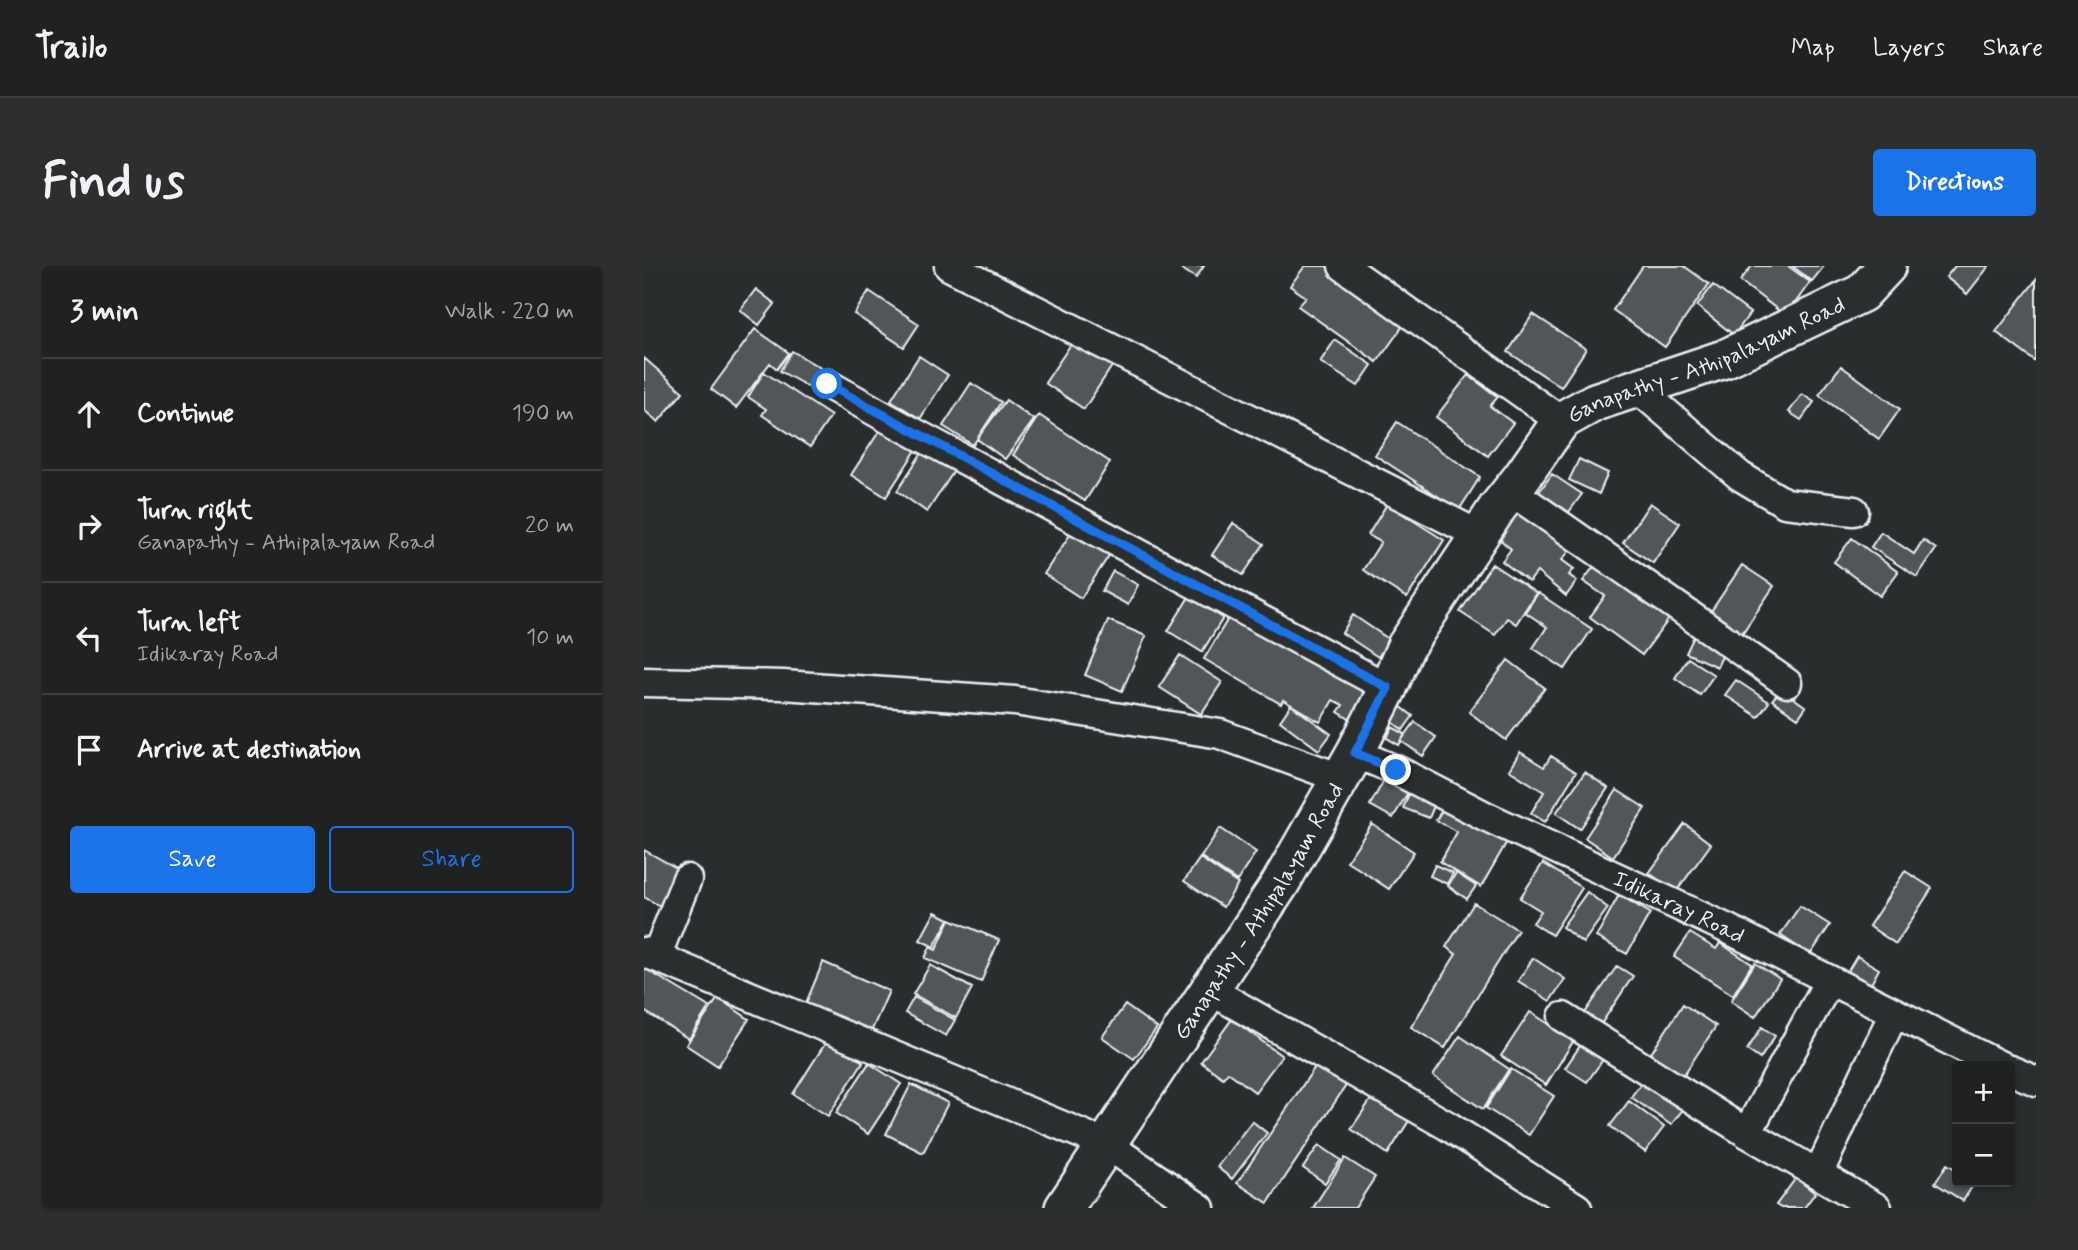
<!DOCTYPE html>
<meta charset="utf-8">
<style>
:root{--surface:#202222;--page:#2d2f2f;--text:#f1f3f6;--muted:#a2a4a5;--line:#3d3f40;--accent:#1a73e8}
body{margin:0;font-family:Mynerve,sans-serif;background:var(--page);color:var(--text)}
.controls{position:absolute;right:21px;bottom:21px;display:grid;overflow:hidden;border-radius:7px;box-shadow:0 2px 5px #0004}
.controls button{width:63px;height:63px;display:grid;place-items:center;padding:0;border:0;border-bottom:2px solid var(--line);background:var(--surface);color:var(--text);font:35px sans-serif}
.stop{position:absolute;width:21px;height:21px;margin:-16px;border:5px solid #1a73e8;border-radius:50%;background:#fff}
.stop.end{background:#1a73e8;border-color:#fff;box-shadow:0 2px 7px #0008}
.list{margin:0;padding:0;list-style:none}
h2{display:flex;justify-content:space-between;align-items:center;height:91px;margin:0;padding:0 28px;font-size:30px}
h2 small{font-size:23px;font-weight:400;color:var(--muted)}
.list li{display:grid;grid-template-columns:46px 1fr auto;gap:21px;align-items:center;box-sizing:border-box;height:112px;padding:0 28px;border-top:2px solid var(--line)}
.list b{display:block;font-size:26px;white-space:nowrap}
.list p{margin:0;font-size:23px;white-space:nowrap;color:var(--muted)}
.list em{font-size:23px;font-style:normal;color:var(--muted)}
.actions{display:flex;gap:14px;padding:21px 28px}
.actions a{flex:1;padding:16px 0;border:2px solid var(--accent);border-radius:7px;text-align:center;font-size:24px;color:var(--accent)}
.actions .main{background:var(--accent);color:#fff}
.icon{flex:none;width:38px;height:38px;fill:none;stroke:currentColor;stroke-width:2;stroke-linecap:round;stroke-linejoin:round}
.map{position:relative;flex:none;width:1392px;height:942px;overflow:hidden;border-radius:7px}
header{display:flex;align-items:center;gap:42px;box-sizing:border-box;height:98px;padding:0 35px;background:var(--surface);border-bottom:2px solid var(--line)}
header strong{font-size:33px}
nav{display:flex;gap:38px;margin-inline-start:auto;font-size:24px}
.intro{display:flex;align-items:center;justify-content:space-between;box-sizing:border-box;height:168px;padding:0 42px}
h1{margin:0;font-size:49px}
.button{padding:18px 32px;border-radius:7px;background:var(--accent);color:#fff;font-size:24px;font-weight:700}
main{display:flex;gap:42px;padding:0 42px}
aside{flex:1;background:var(--surface);border-radius:7px;box-shadow:0 2px 5px #0004}
.map>svg:first-child{display:block}
</style>
<header>
<strong>Trailo</strong>
<nav><a>Map</a><a>Layers</a><a>Share</a></nav>
</header>
<div class="intro"><h1>Find us</h1><a class="button">Directions</a></div>
<main>
<aside>
<h2>3 min<small>Walk · 220 m</small></h2>
<ul class="list">
<li><svg class="icon" aria-label="ahead" viewBox="0 0 24 24"><path d="M12 20V5M6 11l6-6 6 6"/></svg><div><b>Continue</b></div><em>190 m</em></li>
<li><svg class="icon" aria-label="right" viewBox="0 0 24 24"><path d="M7 20v-9h11M14 6l5 5-5 5"/></svg><div><b>Turn right</b><p>Ganapathy - Athipalayam Road</p></div><em>20 m</em></li>
<li><svg class="icon" aria-label="left" viewBox="0 0 24 24"><path d="M17 20v-9H6M10 6l-5 5 5 5"/></svg><div><b>Turn left</b><p>Idikaray Road</p></div><em>10 m</em></li>
<li><svg class="icon" aria-label="arrive" viewBox="0 0 24 24"><path d="M6 21V4h12l-3 4 3 4H6"/></svg><div><b>Arrive at destination</b></div></li>
</ul>
<div class="actions"><a class="main">Save</a><a>Share</a></div>
</aside>
<div class="map">
<svg width="1392" height="942" viewBox="0 0 1392 942">
<rect width="100%" height="100%" fill="#2a2d2e"/>
<filter id="ink" filterUnits="userSpaceOnUse"><feTurbulence type="fractalNoise" baseFrequency=".0143" numOctaves="2"/><feDisplacementMap in="SourceGraphic" scale="14" xChannelSelector="R" yChannelSelector="G"/><feConvolveMatrix kernelMatrix="1 2 1 2 8 2 1 2 1" color-interpolation-filters="sRGB"/></filter>
<g filter="url(#ink)">
<path fill="#535759" stroke="#e8f1f8" stroke-width="2" d="M 533,0 L 560,0 L 552,12 Z
M 661,0 L 690,0 L 763,54 L 733,96 L 654,40 L 662,31 L 646,20 Z
M 999,0 L 1040,0 L 1065,18 L 1021,81 L 969,44 Z
M 1108,0 L 1144,0 L 1166,16 L 1142,50 L 1096,15 Z
M 1148,0 L 1180,0 L 1168,15 Z
M 1311,0 L 1345,0 L 1323,28 L 1302,11 Z
M 1392,14 L 1392,96 L 1352,66 Z
M 1069,19 L 1106,47 L 1090,69 L 1053,40 Z
M 112,23 L 131,38 L 115,59 L 96,44 Z
M 225,25 L 275,58 L 260,81 L 210,48 Z
M 889,48 L 942,83 L 917,121 L 864,86 Z
M 111,63 L 145,87 L 133,103 L 126,97 L 92,142 L 67,123 Z
M 691,74 L 728,99 L 714,120 L 676,96 Z
M 429,75 L 468,100 L 440,143 L 401,117 Z
M 148,85 L 180,104 L 168,123 L 136,105 Z
M 275,90 L 304,109 L 276,153 L 247,134 Z
M 0,92 L 39,126 L 14,156 L 0,144 Z
M 1197,100 L 1256,143 L 1235,173 L 1175,129 Z
M 120,106 L 187,150 L 166,181 L 118,149 L 122,143 L 104,131 Z
M 824,109 L 854,131 L 846,140 L 869,157 L 844,190 L 792,151 Z
M 327,117 L 357,136 L 329,179 L 299,160 Z
M 1158,128 L 1170,136 L 1157,154 L 1145,146 Z
M 362,134 L 390,154 L 361,193 L 333,173 Z
M 395,149 L 466,196 L 441,235 L 369,189 Z
M 753,156 L 836,211 L 815,244 L 731,189 Z
M 238,161 L 272,184 L 242,231 L 207,209 Z
M 279,185 L 310,205 L 283,246 L 253,225 Z
M 935,193 L 964,207 L 955,228 L 925,214 Z
M 908,208 L 938,228 L 925,246 L 895,226 Z
M 1006,237 L 1036,257 L 1009,297 L 979,277 Z
M 743,238 L 800,274 L 763,332 L 719,304 L 737,276 L 724,269 Z
M 872,241 L 926,284 L 918,294 L 930,303 L 925,309 L 933,315 L 922,330 L 893,306 L 885,316 L 858,295 L 867,283 L 851,269 Z
M 589,257 L 620,278 L 599,309 L 568,289 Z
M 431,261 L 468,285 L 437,332 L 400,308 Z
M 1237,266 L 1270,288 L 1279,274 L 1292,283 L 1273,311 L 1227,281 Z
M 1208,272 L 1254,306 L 1236,330 L 1190,296 Z
M 955,294 L 1028,349 L 998,389 L 946,351 L 961,330 L 939,315 Z
M 848,298 L 892,327 L 872,358 L 863,352 L 851,369 L 816,346 Z
M 1098,299 L 1130,320 L 1097,369 L 1066,347 Z
M 469,305 L 494,319 L 484,339 L 458,325 Z
M 894,327 L 948,363 L 921,403 L 889,382 L 903,361 L 881,346 Z
M 545,331 L 579,352 L 558,386 L 524,365 Z
M 588,346 L 723,426 L 707,454 L 694,446 L 699,439 L 689,434 L 676,456 L 639,434 L 637,438 L 560,393 Z
M 709,349 L 746,374 L 734,391 L 698,367 Z
M 464,354 L 502,370 L 478,425 L 441,409 Z
M 1052,366 L 1083,380 L 1073,401 L 1042,387 Z
M 536,389 L 578,416 L 557,448 L 515,421 Z
M 1044,392 L 1070,409 L 1056,429 L 1031,412 Z
M 864,394 L 901,422 L 862,474 L 825,446 Z
M 1092,414 L 1125,436 L 1114,451 L 1081,429 Z
M 1137,423 L 1162,441 L 1154,452 L 1128,434 Z
M 647,439 L 687,468 L 675,484 L 636,455 Z
M 756,440 L 769,450 L 759,464 L 746,454 Z
M 771,456 L 792,471 L 779,490 L 757,475 Z
M 748,461 L 761,468 L 755,479 L 743,472 Z
M 876,486 L 900,501 L 907,490 L 932,506 L 901,556 L 887,547 L 900,526 L 865,504 Z
M 941,506 L 964,522 L 936,563 L 912,547 Z
M 743,509 L 766,523 L 749,552 L 726,539 Z
M 767,523 L 793,533 L 785,552 L 759,542 Z
M 973,524 L 1001,542 L 969,591 L 941,572 Z
M 803,536 L 865,572 L 837,621 L 796,596 L 813,566 L 792,554 Z
M 728,558 L 770,586 L 745,623 L 703,595 Z
M 1041,558 L 1067,578 L 1032,626 L 1005,607 Z
M 576,562 L 612,586 L 593,615 L 557,591 Z
M 0,584 L 36,604 L 16,640 L 0,631 Z
M 556,592 L 594,618 L 579,641 L 540,615 Z
M 899,597 L 938,622 L 908,669 L 889,657 L 897,645 L 876,632 Z
M 791,599 L 809,607 L 803,618 L 786,610 Z
M 1261,605 L 1288,622 L 1252,678 L 1225,660 Z
M 812,607 L 832,620 L 823,633 L 804,620 Z
M 943,626 L 964,642 L 939,677 L 918,661 Z
M 975,629 L 1006,647 L 983,688 L 952,671 Z
M 830,637 L 874,664 L 801,782 L 767,761 L 812,688 L 802,681 Z
M 1156,640 L 1186,659 L 1166,689 L 1136,669 Z
M 291,646 L 305,653 L 290,681 L 276,674 Z
M 306,653 L 355,674 L 337,716 L 281,692 L 286,681 L 292,684 Z
M 1046,667 L 1072,683 L 1076,677 L 1108,698 L 1089,729 L 1030,691 Z
M 1213,690 L 1235,703 L 1227,718 L 1204,705 Z
M 889,692 L 921,713 L 906,735 L 874,715 Z
M 179,696 L 245,725 L 227,766 L 162,737 Z
M 1111,697 L 1136,713 L 1111,751 L 1087,735 Z
M 286,699 L 328,722 L 312,752 L 269,728 Z
M 973,700 L 989,710 L 957,758 L 941,747 Z
M 0,702 L 65,741 L 45,773 L 0,745 Z
M 270,731 L 311,754 L 302,770 L 261,747 Z
M 74,732 L 105,753 L 74,800 L 42,779 Z
M 1039,738 L 1072,760 L 1039,810 L 1006,789 Z
M 481,739 L 513,762 L 490,793 L 458,771 Z
M 886,746 L 930,774 L 902,819 L 857,790 Z
M 588,753 L 638,790 L 611,826 L 584,806 L 579,812 L 557,796 Z
M 1118,761 L 1131,770 L 1116,793 L 1103,784 Z
M 816,770 L 865,803 L 839,843 L 789,810 Z
M 184,773 L 219,796 L 184,850 L 149,828 Z
M 938,777 L 960,792 L 943,816 L 921,802 Z
M 225,797 L 257,818 L 224,868 L 192,847 Z
M 673,798 L 703,818 L 624,937 L 593,917 Z
M 867,803 L 910,830 L 885,869 L 842,842 Z
M 1000,813 L 1040,842 L 1027,859 L 987,831 Z
M 267,818 L 304,837 L 279,887 L 242,868 Z
M 730,829 L 766,853 L 744,888 L 707,863 Z
M 985,835 L 1020,861 L 1001,886 L 966,860 Z
M 608,855 L 623,867 L 588,913 L 573,901 Z
M 675,879 L 697,894 L 681,917 L 659,902 Z
M 701,892 L 731,911 L 711,942 L 669,942 Z
M 1303,898 L 1313,904 L 1313,916 L 1331,916 L 1319,935 L 1291,917 Z
M 1152,912 L 1171,927 L 1160,942 L 1137,942 L 1132,939 Z"/>
<g fill="none" stroke-linecap="round" stroke-linejoin="round">
<defs>
<g id="minor">
<path d="M 305,0 L 835,269"/>
<path d="M 699,0 L 917,155"/>
<path d="M 183,118 L 243,152 L 744,422"/>
<path d="M 993,122 L 1096,210 L 1141,237 L 1210,245"/>
<path d="M 867,225 L 1143,417"/>
<path d="M 0,416 L 139,419 L 371,435 L 576,468 L 696,512"/>
<path id="s1" d="M 711,487 L 752,504 L 841,550 L 1084,663 L 1357,800"/>
<path d="M 0,686 L 462,878 L 556,942"/>
<path d="M 12,691 L 43,613"/>
<path d="M 566,724 L 804,860 L 933,942"/>
<path d="M 919,751 L 1103,867 L 1233,942"/>
<path d="M 1366,804 L 1392,815"/>
<path d="M 1103,867 L 1185,715"/>
<path d="M 1174,908 L 1250,747"/>
</g>
<g id="major">
<path id="s2" d="M 420,942 L 636,618 L 711,487 L 744,422 L 762,380 L 854,241 L 878,211 L 917,155 L 951,136 L 1080,93 L 1218,27 L 1243,0"/>
</g>
</defs>
<use href="#minor" stroke="#e8f1f8" stroke-width="33"/>
<use href="#major" stroke="#e8f1f8" stroke-width="42"/>
<use href="#minor" stroke="#2a2d2e" stroke-width="28"/>
<use href="#major" stroke="#2a2d2e" stroke-width="37"/>
</g>
</g>
<g fill="none" stroke-linecap="round" stroke-linejoin="round" filter="url(#ink)">
<path stroke="#1a73e8" stroke-width="9" d="M 183,118 L 744,422 L 711,487 L 752,504"/>
</g>
<g text-anchor="middle" stroke-width="5" stroke-linejoin="round" paint-order="stroke">
<g font-size="23" fill="#e8f1f8" stroke="#2a2d2e">
<text dy="8" stroke="none"><textPath href="#s2" startOffset="1090">Ganapathy - Athipalayam Road</textPath></text>
<text dy="8" stroke="none"><textPath href="#s1" startOffset="359">Idikaray Road</textPath></text>
<text dy="8" stroke="none"><textPath href="#s2" startOffset="355">Ganapathy - Athipalayam Road</textPath></text>
</g>
</g>
</svg>
<div class="controls">
<button>+</button>
<button>−</button>
</div>
<div class="stop" style="left:183px;top:118px"></div>
<div class="stop end" style="left:752px;top:504px"></div>
</div>
</main>
